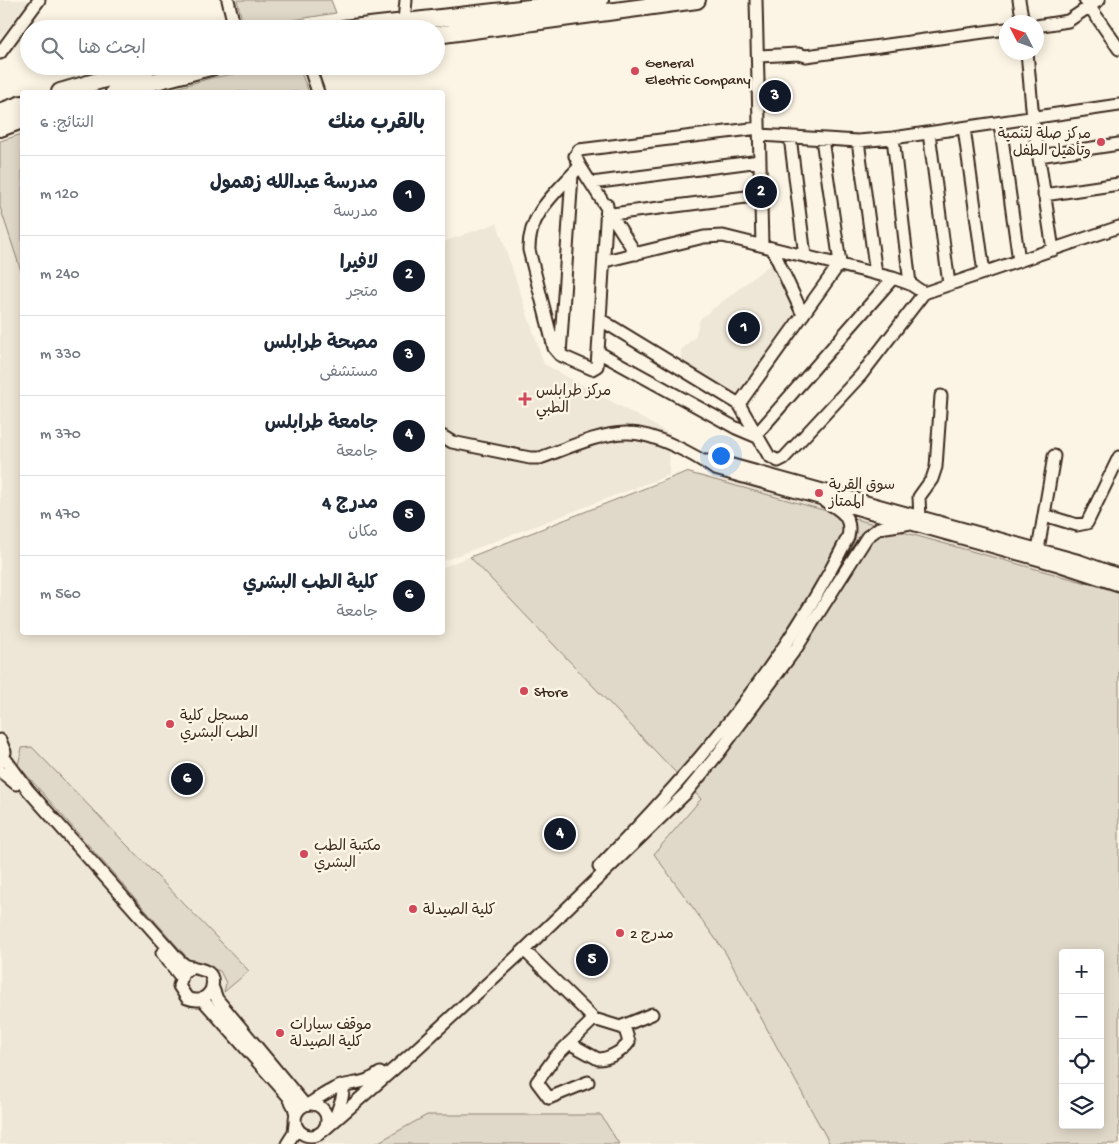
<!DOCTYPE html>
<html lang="ar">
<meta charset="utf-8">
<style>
:root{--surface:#fff;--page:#f2f2f3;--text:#1f2937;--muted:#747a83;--line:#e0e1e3;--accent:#111827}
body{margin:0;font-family:"Gochi Hand","Playpen Sans Arabic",sans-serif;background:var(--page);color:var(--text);direction:rtl}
.controls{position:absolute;right:15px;bottom:15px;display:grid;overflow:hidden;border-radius:5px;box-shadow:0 2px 12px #0003}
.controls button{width:45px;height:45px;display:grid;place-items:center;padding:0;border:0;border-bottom:1px solid var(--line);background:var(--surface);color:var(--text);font:25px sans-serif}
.compass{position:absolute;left:999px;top:15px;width:45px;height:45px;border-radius:50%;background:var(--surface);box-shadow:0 2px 12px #0003;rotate:312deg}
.you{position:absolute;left:720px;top:455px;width:18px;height:18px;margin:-12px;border:4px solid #fff;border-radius:50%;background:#1a73e8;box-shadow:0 0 0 8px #1a73e833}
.badge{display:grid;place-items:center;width:32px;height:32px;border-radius:50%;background:var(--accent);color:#fff;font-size:16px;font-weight:700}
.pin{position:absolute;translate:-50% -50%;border:2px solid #fff;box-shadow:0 1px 5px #0006}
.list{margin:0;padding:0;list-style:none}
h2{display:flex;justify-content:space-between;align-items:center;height:65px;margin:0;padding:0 20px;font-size:21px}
h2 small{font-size:16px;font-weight:400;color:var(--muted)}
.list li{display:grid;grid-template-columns:32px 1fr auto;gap:15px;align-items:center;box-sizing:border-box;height:80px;padding:0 20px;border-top:1px solid var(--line)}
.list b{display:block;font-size:19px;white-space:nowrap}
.list p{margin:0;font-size:16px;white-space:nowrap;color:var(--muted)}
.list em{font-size:16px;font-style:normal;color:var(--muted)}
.icon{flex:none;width:28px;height:28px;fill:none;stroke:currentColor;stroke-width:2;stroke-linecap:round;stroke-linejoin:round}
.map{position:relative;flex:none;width:1119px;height:1144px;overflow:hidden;direction:ltr}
.search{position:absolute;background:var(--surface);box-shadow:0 2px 12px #0003;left:20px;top:20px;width:425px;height:55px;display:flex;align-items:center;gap:12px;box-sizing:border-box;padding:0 18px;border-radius:28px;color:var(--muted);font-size:19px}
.panel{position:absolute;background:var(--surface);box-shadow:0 2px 12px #0003;left:20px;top:90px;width:425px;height:545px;border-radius:5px;direction:rtl}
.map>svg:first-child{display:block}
</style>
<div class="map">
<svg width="1119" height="1144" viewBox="0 0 1119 1144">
<rect width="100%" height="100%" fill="#fcf5e5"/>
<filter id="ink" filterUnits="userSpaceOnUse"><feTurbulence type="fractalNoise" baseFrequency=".02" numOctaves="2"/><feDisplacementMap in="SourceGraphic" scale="10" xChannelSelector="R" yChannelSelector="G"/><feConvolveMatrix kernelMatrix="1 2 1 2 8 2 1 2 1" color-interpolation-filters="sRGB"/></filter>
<g filter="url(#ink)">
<path fill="#eee6d6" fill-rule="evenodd" d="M 0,0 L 30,0 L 0,38 Z
M 22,134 L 22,632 L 253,633 L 238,639 L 256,632 L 442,632 L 443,567 L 686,472 L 822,500 L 896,528 L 982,550 L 1119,591 L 1119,1144 L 0,1144 L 0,141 ZM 1063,953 L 1100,953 L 1100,1125 L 1063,1125 Z
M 497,223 L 544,364 L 670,434 L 669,475 L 443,561 L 443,242 Z
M 772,263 L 797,317 L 737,402 L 682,365 L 681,350 L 695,337 L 700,319 Z"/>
<path fill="#e0d8c8" stroke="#8e8173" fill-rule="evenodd" d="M 237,0 L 331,0 L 336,13 L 244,28 Z
M 279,66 L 298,66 L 309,92 L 162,92 L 211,78 Z
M 22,134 L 22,274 L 0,207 L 0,141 Z
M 686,472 L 1119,592 L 1119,1144 L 830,1144 L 725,952 L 654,854 L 701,799 L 470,557 ZM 1063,953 L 1100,953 L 1100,1125 L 1063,1125 Z
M 32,747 L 249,971 L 224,992 L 226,983 L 220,971 L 191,962 L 18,765 L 22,748 Z
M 427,1115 L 601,1115 L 619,1144 L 375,1144 Z"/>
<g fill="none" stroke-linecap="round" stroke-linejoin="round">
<defs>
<path id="minor" d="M 228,0 L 235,29
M 756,0 L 762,245
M 1019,0 L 1023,22
M 1085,0 L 1119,49
M 404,21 L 406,0
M 1036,26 L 1068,21 L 1099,0
M 1027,52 L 1033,119 L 1053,250
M 0,53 L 39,0
M 759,56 L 798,54 L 806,56 L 1006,29
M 309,66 L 318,92
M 1000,124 L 1019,261
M 964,128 L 984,273
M 929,133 L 949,284
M 760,135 L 858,141 L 893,138 L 1119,105
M 790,137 L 805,256
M 893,138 L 910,284
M 858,141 L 876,274
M 1039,156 L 1119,144
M 580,166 C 558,191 528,213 529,250 L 554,348 L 560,355 L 592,369 L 597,366 L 598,352 L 607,205
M 592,183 L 760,161
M 1044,195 L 1119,184
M 612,214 L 762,195
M 772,248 L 803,315
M 636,254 L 580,166 L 575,156 L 579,150 L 759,128
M 605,261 L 704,237 L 723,236 L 893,278 L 910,284 L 924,293
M 601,320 L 739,404 L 769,456 L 778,461 L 784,458 L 861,375 L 924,293 L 1119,227
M 598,352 L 736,428 L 755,436 L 893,278
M 560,355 L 572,175
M 739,404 L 840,263 L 822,139
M 442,436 L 452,442 L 530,458 L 540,458 C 565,449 602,432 628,433 C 655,433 695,455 715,469 L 1058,565 L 1119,585
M 705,461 L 718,461 L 1080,561 L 1119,575
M 1044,515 L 1077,525 L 1087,523 L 1119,457
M 920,519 L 919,497 L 932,479 L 936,467 L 941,396
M 1038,550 L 1054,456
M 0,740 L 5,752 L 1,762
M 4,757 L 28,790 L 171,951 C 175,956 180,962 185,965 C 196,970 216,967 212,987 C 211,992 207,996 202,999 C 197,1001 192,1000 187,998 L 179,986 L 183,973 L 193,967
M 0,771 L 16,784
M 599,867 C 697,767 785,663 848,537 C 853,516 839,509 823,500
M 524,950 L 594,1019 L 620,1027 L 652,1014
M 162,953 L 180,976
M 212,986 L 217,999 L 305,1105
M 202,999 L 288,1096 L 294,1107 L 296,1115
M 569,1043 L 598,1059 C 609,1059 623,1051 629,1042 L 624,1026
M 588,1082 L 549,1098 L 537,1082 L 555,1057 L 594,1019
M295 1120a16 16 0 1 1 32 0a16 16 0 1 1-32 0Z
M 309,1104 C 318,1098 328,1091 338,1087 C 353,1082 366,1084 380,1073
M 335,1118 L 342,1098 L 344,1086
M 324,1130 L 411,1054 L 524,950 L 686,793 L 718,754 L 797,647 L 867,537 L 879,528 L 906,524
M 287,1144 L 294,1133 L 295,1123"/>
<path id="highway" d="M 343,29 L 600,0
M 436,35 L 697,0
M 60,92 L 150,66
M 114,92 L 214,66
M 0,112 L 22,104
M 0,128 L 22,120"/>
</defs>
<use href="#minor" stroke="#3b2a1e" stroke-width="15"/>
<use href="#highway" stroke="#3b2a1e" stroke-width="20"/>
<use href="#minor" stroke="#fcf5e5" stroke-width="11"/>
<use href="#highway" stroke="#fcf5e5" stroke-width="16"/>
</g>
</g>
<g fill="#d1495b" stroke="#fcf5e5" stroke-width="2">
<circle cx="635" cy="71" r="5"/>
<circle cx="1101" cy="142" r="5"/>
<path d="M522.5 391.5h5v5h5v5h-5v5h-5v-5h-5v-5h5z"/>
<circle cx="819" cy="493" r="5"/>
<circle cx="524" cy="691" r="5"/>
<circle cx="170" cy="724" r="5"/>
<circle cx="304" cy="854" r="5"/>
<circle cx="413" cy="909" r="5"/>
<circle cx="620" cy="933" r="5"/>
<circle cx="280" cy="1033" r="5"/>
</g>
<g text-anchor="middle" stroke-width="5" stroke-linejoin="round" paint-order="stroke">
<g font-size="15" fill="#3b2a1e" stroke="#fcf5e5" text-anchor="start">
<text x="645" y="67">General<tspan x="645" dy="17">Electric Company</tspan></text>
<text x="1091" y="138" text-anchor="end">مركز صلة لتنمية<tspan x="1091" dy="17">وتأهيل الطفل</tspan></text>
<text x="536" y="395">مركز طرابلس<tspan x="536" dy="17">الطبي</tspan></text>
<text x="829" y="489">سوق القرية<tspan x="829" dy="17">الممتاز</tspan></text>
<text x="534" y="696">Store</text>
<text x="180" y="720">مسجل كلية<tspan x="180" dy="17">الطب البشري</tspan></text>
<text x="314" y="850">مكتبة الطب<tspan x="314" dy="17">البشري</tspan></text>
<text x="423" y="914">كلية الصيدلة</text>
<text x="630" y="938">مدرج 2</text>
<text x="290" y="1029">موقف سيارات<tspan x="290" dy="17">كلية الصيدلة</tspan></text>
</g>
</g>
</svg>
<div class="controls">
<button>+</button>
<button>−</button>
<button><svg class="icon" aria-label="locate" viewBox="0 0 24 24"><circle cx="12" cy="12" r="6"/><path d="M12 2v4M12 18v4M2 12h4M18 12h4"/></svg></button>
<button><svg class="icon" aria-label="layers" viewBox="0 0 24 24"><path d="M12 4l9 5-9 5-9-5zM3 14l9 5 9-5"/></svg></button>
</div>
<svg class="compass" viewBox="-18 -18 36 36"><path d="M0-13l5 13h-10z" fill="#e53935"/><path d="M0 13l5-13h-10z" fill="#747a83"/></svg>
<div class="you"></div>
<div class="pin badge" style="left:744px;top:328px">1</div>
<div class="pin badge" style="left:761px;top:192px">2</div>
<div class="pin badge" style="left:775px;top:96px">3</div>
<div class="pin badge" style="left:560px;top:834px">4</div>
<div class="pin badge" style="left:592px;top:960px">5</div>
<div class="pin badge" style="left:187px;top:779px">6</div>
<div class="search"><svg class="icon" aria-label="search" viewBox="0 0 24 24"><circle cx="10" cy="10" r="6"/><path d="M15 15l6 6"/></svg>ابحث هنا</div>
<section class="panel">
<h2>بالقرب منك<small>النتائج: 6</small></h2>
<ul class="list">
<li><span class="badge">1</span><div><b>مدرسة عبدالله زهمول</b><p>مدرسة</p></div><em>120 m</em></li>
<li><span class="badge">2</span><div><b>لافيرا</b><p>متجر</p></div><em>240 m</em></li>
<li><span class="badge">3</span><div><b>مصحة طرابلس</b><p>مستشفى</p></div><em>330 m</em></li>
<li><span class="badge">4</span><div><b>جامعة طرابلس</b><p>جامعة</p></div><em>370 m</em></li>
<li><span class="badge">5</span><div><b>مدرج 4</b><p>مكان</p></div><em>470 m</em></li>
<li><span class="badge">6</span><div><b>كلية الطب البشري</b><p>جامعة</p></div><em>560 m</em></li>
</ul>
</section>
</div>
